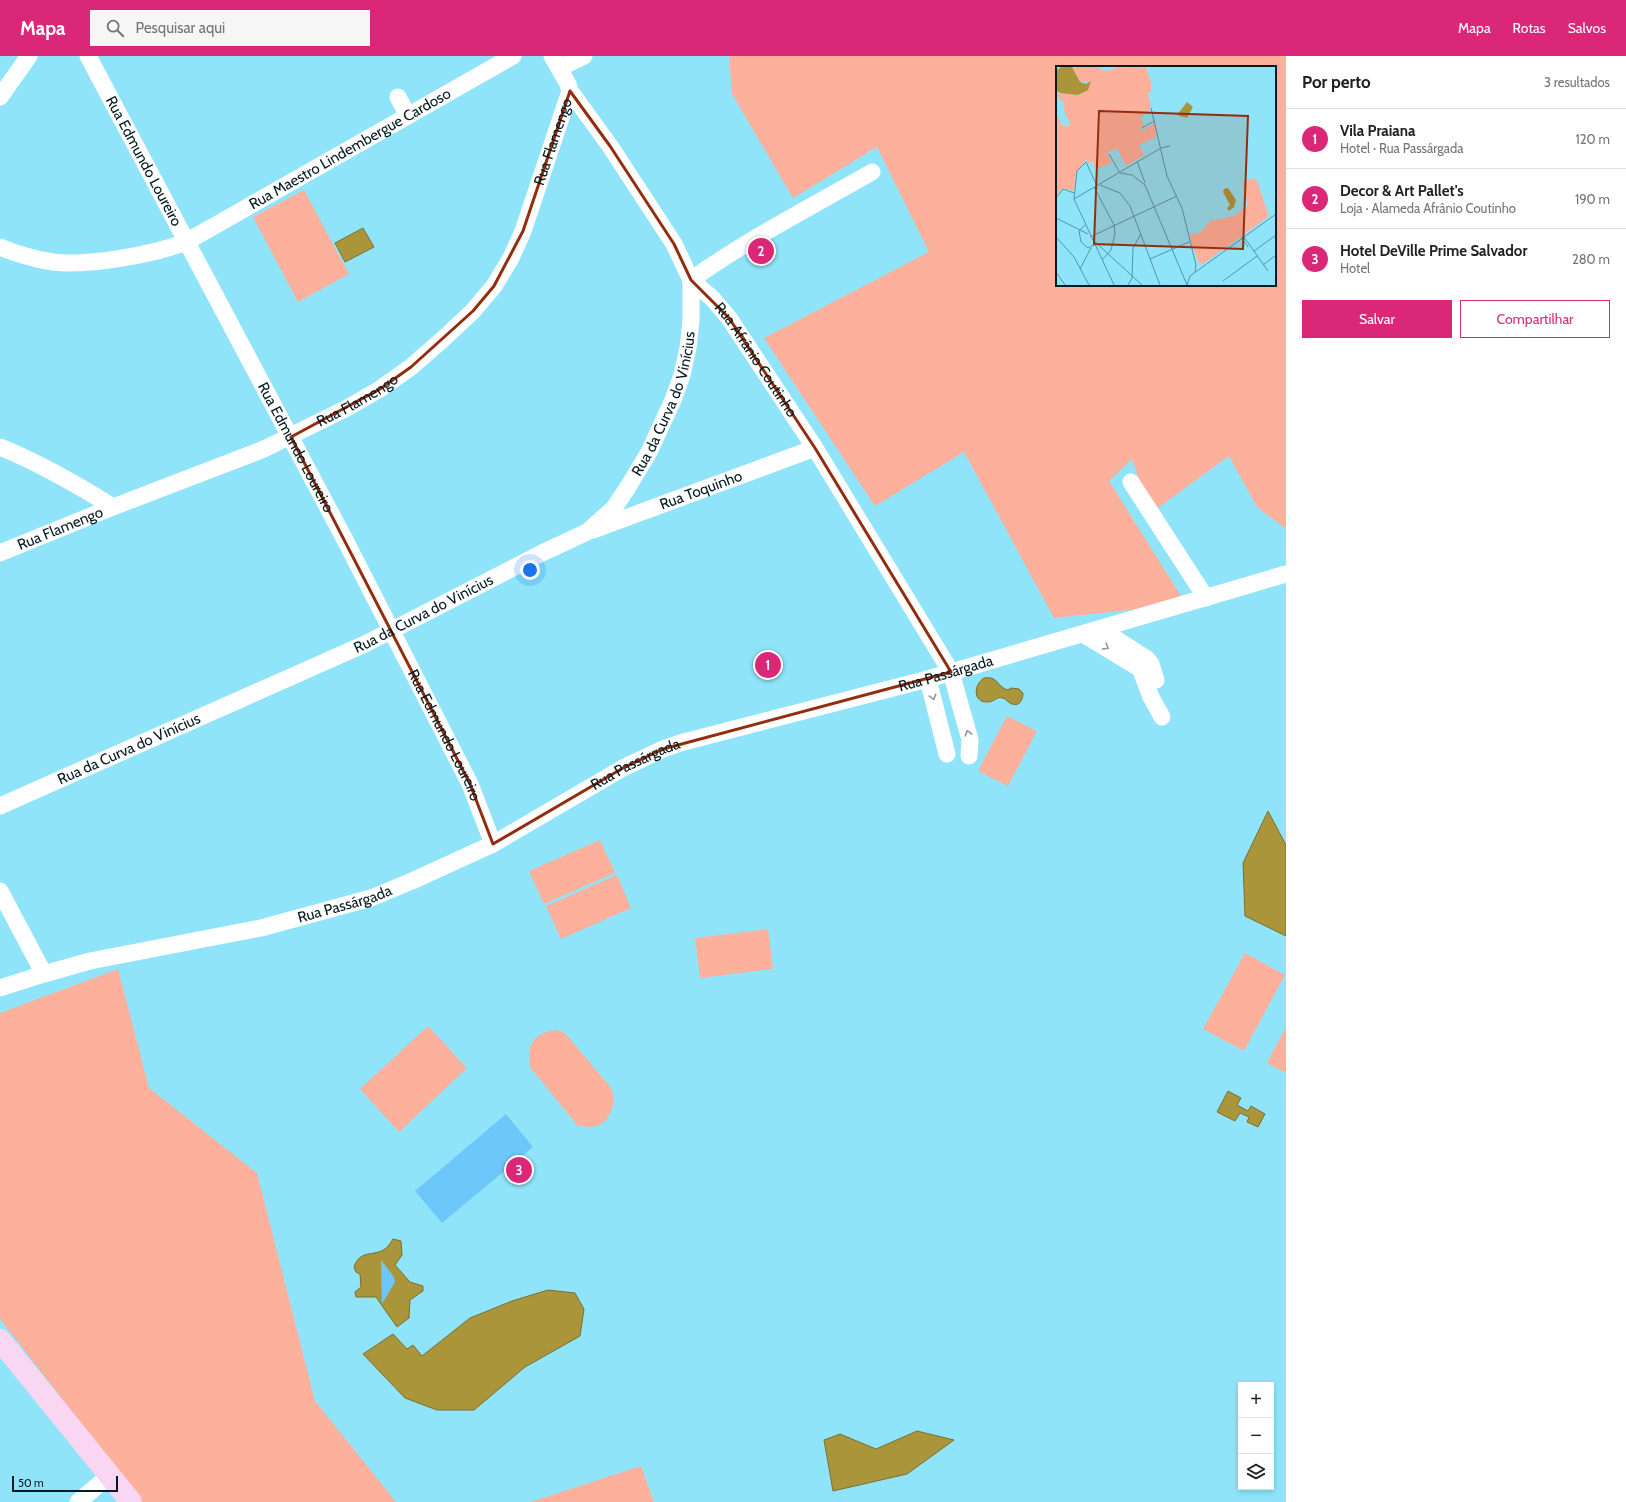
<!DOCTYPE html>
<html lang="pt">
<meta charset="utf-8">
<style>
:root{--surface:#fff;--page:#f6f6f6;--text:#202124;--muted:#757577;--line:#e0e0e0;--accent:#db2777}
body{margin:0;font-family:Cabin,sans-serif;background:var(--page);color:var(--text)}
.controls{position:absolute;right:12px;bottom:12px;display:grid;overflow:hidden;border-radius:0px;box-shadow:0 2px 6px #0003}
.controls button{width:36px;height:36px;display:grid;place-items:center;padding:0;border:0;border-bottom:1px solid var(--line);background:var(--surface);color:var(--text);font:20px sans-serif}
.scale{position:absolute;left:12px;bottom:10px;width:106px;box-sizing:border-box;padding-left:4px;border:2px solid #031b21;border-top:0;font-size:11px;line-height:14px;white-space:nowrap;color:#031b21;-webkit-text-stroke:3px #90e4fa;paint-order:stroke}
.you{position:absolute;left:530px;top:514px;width:14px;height:14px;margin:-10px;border:3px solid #fff;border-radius:50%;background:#1a73e8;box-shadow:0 0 0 6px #1a73e833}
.badge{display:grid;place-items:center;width:26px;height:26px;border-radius:50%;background:var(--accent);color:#fff;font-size:13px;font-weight:700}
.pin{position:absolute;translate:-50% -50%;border:2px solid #fff;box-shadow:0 1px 4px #0006}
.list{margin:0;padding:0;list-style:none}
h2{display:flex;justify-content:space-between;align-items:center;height:52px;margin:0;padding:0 16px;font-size:17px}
h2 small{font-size:13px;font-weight:400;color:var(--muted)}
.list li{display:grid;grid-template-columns:26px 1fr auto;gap:12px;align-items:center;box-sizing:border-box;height:60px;padding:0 16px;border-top:1px solid var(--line)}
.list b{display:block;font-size:15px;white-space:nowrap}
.list p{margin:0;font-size:13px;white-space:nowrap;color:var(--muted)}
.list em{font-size:13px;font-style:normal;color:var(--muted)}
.actions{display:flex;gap:8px;padding:12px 16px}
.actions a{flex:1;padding:9px 0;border:1px solid var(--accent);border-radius:0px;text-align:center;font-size:14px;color:var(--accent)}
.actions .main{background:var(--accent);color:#fff}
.icon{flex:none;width:22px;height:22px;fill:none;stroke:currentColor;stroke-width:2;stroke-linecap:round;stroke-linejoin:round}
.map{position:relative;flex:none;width:1286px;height:1446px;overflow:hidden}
header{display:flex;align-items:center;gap:24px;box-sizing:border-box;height:56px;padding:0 20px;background:var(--accent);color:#fff}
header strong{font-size:19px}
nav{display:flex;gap:22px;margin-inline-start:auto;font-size:14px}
.search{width:280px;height:36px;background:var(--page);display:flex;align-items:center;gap:10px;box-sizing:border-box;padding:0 14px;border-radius:0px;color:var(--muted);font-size:15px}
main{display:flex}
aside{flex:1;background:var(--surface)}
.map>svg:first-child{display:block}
</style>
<header>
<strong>Mapa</strong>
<div class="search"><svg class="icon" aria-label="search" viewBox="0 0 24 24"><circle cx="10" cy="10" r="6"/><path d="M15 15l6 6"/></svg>Pesquisar aqui</div>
<nav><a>Mapa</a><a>Rotas</a><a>Salvos</a></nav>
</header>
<main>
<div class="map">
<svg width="1286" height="1446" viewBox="0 0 1286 1446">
<rect width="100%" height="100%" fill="#90e4fa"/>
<path fill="#fdb19c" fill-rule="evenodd" d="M 729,0 L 1286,0 L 1286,473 L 1257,451 L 1229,400 L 1151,457 L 1132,403 L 1109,425 L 1186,548 L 1054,562 L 964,396 L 875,450 L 764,282 L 929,196 L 877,91 L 793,142 L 732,38 ZM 1057,11 L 1275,11 L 1275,229 L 1057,229 Z
M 304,134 L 349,218 L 298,246 L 253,161 Z
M 1007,660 L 1037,675 L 1008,730 L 978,715 Z
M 600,784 L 615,817 L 544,848 L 529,815 Z
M 617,819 L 631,852 L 561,883 L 546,850 Z
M 768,873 L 773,913 L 700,922 L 695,882 Z
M 1245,897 L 1285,919 L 1244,995 L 1203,973 Z
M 118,913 L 149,1032 L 257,1117 L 315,1345 L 396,1446 L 142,1446 L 0,1263 L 0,957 Z
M 428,970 L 467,1012 L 399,1076 L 360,1033 Z
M 1286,971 L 1286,1017 L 1267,1007 Z
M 556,974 L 565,977 L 612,1033 L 614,1046 L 611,1056 L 605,1065 L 598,1070 L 587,1071 L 577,1069 L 530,1011 C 526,990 534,976 556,974 Z
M 641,1410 L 654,1446 L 530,1446 Z"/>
<path fill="#aa953a" stroke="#787032" d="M 363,172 L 374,191 L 345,206 L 335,187 Z
M 984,622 C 998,620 996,629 1007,634 L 1012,632 L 1019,633 L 1023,637 C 1023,644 1019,652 1010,647 C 1006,645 1006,642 1002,642 C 997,640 994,646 988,646 C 973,647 973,629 984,622 Z
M 1268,755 L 1286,789 L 1286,880 L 1245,860 L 1243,807 Z
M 1228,1035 L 1241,1042 L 1237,1049 L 1248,1055 L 1251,1050 L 1265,1058 L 1258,1071 L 1247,1066 L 1249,1061 L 1240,1057 L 1235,1065 L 1217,1056 Z
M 393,1183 L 401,1185 L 402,1199 L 395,1209 L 410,1226 L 423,1230 L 423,1235 L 410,1244 L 409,1262 L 397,1271 L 376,1241 L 356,1241 L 355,1236 L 361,1231 L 360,1218 L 356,1216 L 354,1211 C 360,1193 373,1201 385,1193 C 388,1191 391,1186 393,1183 Z
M 548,1234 L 575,1237 L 584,1253 L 580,1280 L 525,1311 L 474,1354 L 437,1354 L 405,1342 L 363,1298 L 393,1278 L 407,1293 L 413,1289 L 422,1300 L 470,1262 L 512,1245 Z
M 917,1375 L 954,1384 L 907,1418 L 833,1435 L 824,1384 L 840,1378 L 876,1393 Z"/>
<path fill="#6ec7fb" d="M 506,1058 L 533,1091 L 442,1167 L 415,1135 Z
M 381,1204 L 394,1221 L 395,1226 L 382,1248 Z"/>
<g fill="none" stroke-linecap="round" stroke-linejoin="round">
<g stroke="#fff" stroke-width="17">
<path id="s1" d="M 88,0 L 344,482 L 470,728 L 493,788"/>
<path id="s2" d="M 552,0 L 568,28 L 570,35 L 610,90 L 674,188 L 691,224 L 712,242 L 729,262 L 815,392 L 951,616 L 970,684 L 969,700"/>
<path d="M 559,12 L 584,0"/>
<path d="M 0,41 L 29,0"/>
<path d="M 398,41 L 408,60"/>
<path id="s3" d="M 0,191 C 17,198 35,203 53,206 C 89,210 152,199 186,186 L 513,0"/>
<path d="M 691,224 C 748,183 811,151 872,116"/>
<path d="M 0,391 C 40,407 76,428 113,451"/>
<path d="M 1131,426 L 1206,542"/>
<path id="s4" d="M 593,474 L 815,392"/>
<path id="s5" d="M 0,497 L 113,451 L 264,393 L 347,352 L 380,333 L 411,311 L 442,284 L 473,255 L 494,230 L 511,202 L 523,175 L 570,35"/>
<path d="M 1100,573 L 1147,603 L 1151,608 L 1156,624"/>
<path d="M 1083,578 L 1139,612 L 1141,615 L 1151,641 L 1162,661"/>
<path d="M 928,623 L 947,698"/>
<path id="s6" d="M 0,750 L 365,588 L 542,497 L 587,476 L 614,452 L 628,431 L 649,396 L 673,344 L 682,319 L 688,292 L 691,265 L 691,224"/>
<path d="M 0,835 L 44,918"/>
<path id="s7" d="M 0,932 L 44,918 L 90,905 L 261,872 L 371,842 L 412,825 L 493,788 L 623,712 L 663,693 L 680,687 L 928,623 L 1286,518"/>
<path d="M 78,1446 L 110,1419"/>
</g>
<path stroke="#f9d7f2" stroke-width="22" d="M 0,1284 L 131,1446"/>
</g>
<defs><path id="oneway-chevron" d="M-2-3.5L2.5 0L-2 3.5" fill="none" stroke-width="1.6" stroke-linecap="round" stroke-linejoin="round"/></defs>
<g stroke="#8e989b">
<use href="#oneway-chevron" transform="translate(1106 591) rotate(30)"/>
<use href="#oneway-chevron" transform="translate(933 641) rotate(75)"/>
<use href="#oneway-chevron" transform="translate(968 677) rotate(-105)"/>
</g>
<path fill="none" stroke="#942d0e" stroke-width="3" stroke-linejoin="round" d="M 570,35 L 610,90 L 674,188 L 691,224 L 729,262 L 815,392 L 951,616 L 663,693 L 623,712 L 493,788 L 470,728 L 291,381 L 380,333 L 411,311 L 473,255 L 494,230 L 523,175 Z"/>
<g text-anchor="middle" stroke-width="3.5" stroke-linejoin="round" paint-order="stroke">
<g font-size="15" fill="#031b21" stroke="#90e4fa">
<text dy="5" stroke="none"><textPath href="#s5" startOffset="725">Rua Flamengo</textPath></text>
<text dy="5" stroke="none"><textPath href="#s3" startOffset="379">Rua Maestro Lindembergue Cardoso</textPath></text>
<text dy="5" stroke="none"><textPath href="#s1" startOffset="119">Rua Edmundo Loureiro</textPath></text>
<text dy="5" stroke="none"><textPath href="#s2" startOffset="368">Rua Afrânio Coutinho</textPath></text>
<text dy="5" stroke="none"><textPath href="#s5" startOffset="389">Rua Flamengo</textPath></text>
<text dy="5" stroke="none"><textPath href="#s6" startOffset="801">Rua da Curva do Vinícius</textPath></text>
<text dy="5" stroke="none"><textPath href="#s1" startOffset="443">Rua Edmundo Loureiro</textPath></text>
<text dy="5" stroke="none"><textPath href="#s4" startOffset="115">Rua Toquinho</textPath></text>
<text dy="5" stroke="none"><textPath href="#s5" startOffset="65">Rua Flamengo</textPath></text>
<text dy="5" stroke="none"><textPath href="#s6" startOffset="465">Rua da Curva do Vinícius</textPath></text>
<text dy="5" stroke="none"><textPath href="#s7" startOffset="1003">Rua Passárgada</textPath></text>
<text dy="5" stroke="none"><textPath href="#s1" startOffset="767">Rua Edmundo Loureiro</textPath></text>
<text dy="5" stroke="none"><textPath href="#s6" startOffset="141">Rua da Curva do Vinícius</textPath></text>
<text dy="5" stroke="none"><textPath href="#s7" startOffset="679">Rua Passárgada</textPath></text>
<text dy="5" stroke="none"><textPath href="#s7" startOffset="355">Rua Passárgada</textPath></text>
</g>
</g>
<g transform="translate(1056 10)">
<rect width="220" height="220" fill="#90e4fa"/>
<path d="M 16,1 L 44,1 L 43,3 L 50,5 L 60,2 L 90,1 L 95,17 L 95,26 L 92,27 L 95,42 L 84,52 L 89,60 L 84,62 L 86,65 L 99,57 L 100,71 L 83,79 L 88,89 L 70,100 L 61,82 L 51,87 L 56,96 L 44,102 L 38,102 L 38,95 L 33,97 L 30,94 L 21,105 L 18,125 L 6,122 L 0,132 L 0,45 L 6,60 L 15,60 L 8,45 L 7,36 L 0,29 L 4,27 L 24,29 L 35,16 L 24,16 ZM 200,112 L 213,150 L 147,198 L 142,196 L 133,169 L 145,166 L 154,155 L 178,150 L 192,139 L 186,116 Z" fill="#fdb19c"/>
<path d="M 5,1 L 16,1 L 24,16 L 30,18 L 35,15 L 32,24 L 22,29 L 4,27 L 0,24 L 0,5 ZM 131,36 L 137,41 L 131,52 L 121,49 ZM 172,122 L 180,134 L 178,141 L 173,145 L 171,142 L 174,139 L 167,126 L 168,123 Z" fill="#aa953a"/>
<path fill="none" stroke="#5894a3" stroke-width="1" d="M 95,42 L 111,110 L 126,142 L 140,199 L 139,206M 86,62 L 98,55M 53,88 L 64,107M 81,95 L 89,117M 30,96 L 21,105 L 18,133 L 58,219M 30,96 L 41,120M 64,107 L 76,109 L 89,119 L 131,219M 44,119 L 64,127 L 74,140 L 104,219M 38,121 L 58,159 L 59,168 L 55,184 L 46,194M 0,132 L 7,123 L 18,127M 18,133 L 105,82 L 114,80M 0,152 L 32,168M 29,159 L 23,165 L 25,176 L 32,182 L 38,179M 0,171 L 18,191 L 33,219M 34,171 L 121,130M 185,171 L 192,181M 188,171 L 212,205M 36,173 L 86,219M 198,185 L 220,169M 94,193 L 133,176M 207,199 L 220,189M 24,203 L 35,182M 0,206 L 9,219M 167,215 L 201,190M 72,219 L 76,212 L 77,182 L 85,168M 131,219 L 134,210 L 220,148"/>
<path fill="#942d0e" fill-opacity="0.15" stroke="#942d0e" stroke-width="2" d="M 43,45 L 192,50 L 187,183 L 38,178 Z"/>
<rect width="220" height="220" fill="none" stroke="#031b21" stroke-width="2"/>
</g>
</svg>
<div class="controls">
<button>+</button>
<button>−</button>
<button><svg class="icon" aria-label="layers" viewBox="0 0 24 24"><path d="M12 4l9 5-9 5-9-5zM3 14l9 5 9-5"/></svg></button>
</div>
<div class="scale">50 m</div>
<div class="you"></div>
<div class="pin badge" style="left:768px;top:609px">1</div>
<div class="pin badge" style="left:761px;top:195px">2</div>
<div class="pin badge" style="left:519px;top:1114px">3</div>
</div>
<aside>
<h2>Por perto<small>3 resultados</small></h2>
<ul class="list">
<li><span class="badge">1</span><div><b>Vila Praiana</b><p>Hotel · Rua Passárgada</p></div><em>120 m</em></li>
<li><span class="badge">2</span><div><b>Decor &amp; Art Pallet's</b><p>Loja · Alameda Afrânio Coutinho</p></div><em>190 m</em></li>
<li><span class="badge">3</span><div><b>Hotel DeVille Prime Salvador</b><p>Hotel</p></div><em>280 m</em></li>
</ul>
<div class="actions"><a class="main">Salvar</a><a>Compartilhar</a></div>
</aside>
</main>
